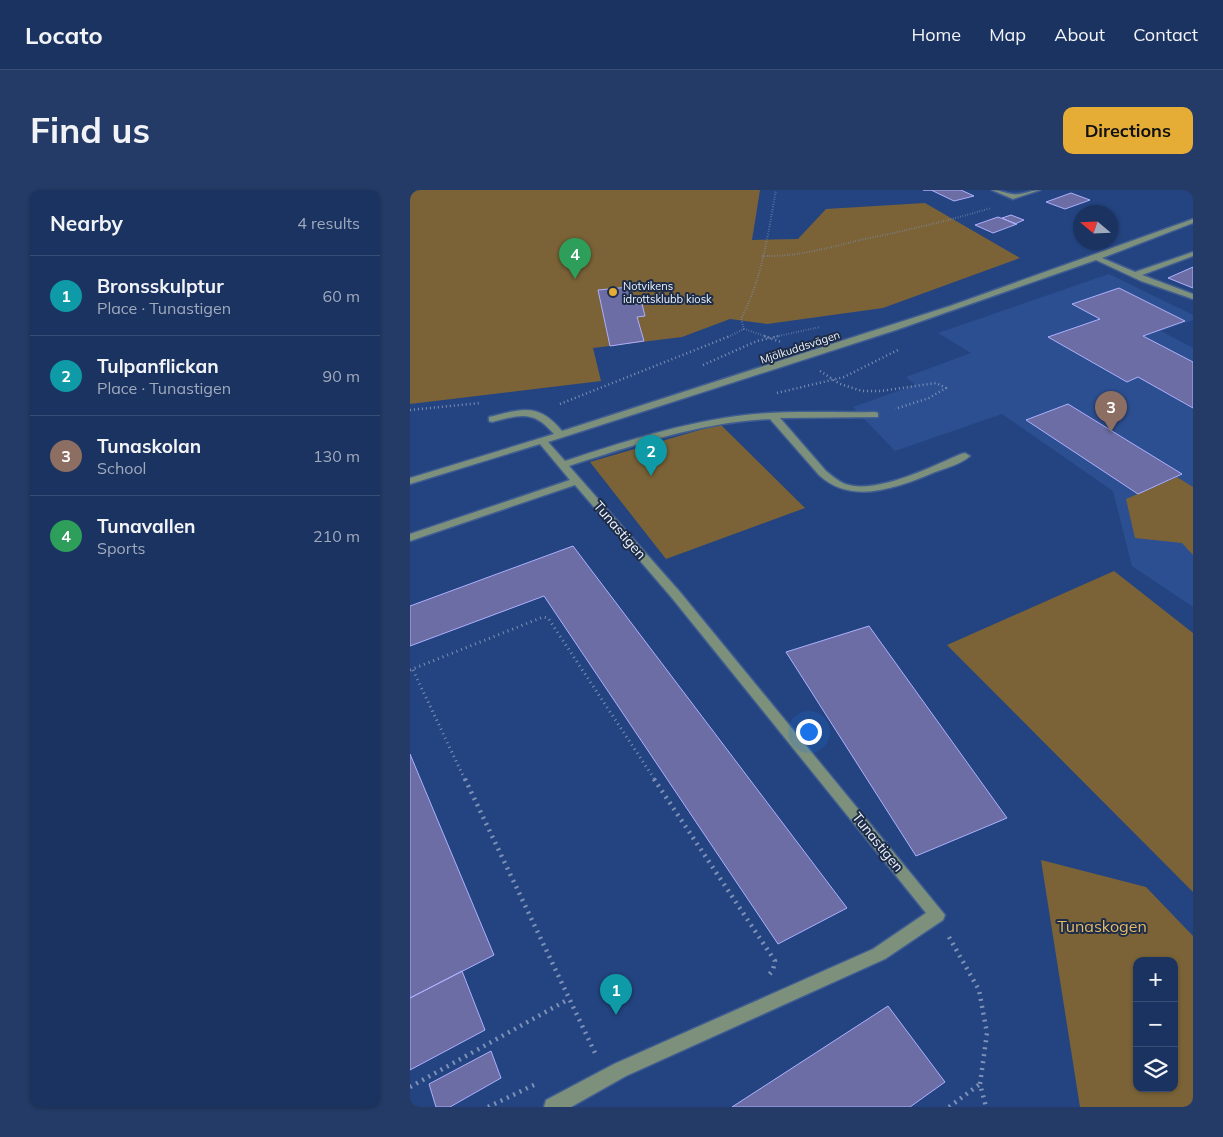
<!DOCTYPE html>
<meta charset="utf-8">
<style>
:root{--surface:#1b3361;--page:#243b67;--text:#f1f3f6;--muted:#a0aabd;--line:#394e76;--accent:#e5ad35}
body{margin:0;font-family:Mulish,sans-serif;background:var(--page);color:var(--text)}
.controls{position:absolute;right:15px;bottom:15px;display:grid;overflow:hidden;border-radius:10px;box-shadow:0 1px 4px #0004}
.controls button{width:45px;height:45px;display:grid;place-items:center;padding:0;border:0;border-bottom:1px solid var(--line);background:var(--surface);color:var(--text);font:25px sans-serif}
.compass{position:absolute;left:663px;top:15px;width:45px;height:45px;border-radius:50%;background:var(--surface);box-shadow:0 1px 4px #0004;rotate:289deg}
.you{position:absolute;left:398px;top:541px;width:18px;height:18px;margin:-12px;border:4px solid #fff;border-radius:50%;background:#1a73e8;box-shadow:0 0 0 8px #1a73e833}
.badge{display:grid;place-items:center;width:32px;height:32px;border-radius:50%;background:var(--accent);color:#fff;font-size:16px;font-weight:700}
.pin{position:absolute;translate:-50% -41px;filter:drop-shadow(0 1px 2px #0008)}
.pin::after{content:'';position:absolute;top:26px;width:18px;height:15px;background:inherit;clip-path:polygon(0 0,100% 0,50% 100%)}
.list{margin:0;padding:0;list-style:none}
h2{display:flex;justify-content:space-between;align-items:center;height:65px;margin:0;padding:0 20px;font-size:21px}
h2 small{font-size:16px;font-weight:400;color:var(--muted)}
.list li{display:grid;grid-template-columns:32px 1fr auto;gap:15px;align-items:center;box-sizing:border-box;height:80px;padding:0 20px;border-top:1px solid var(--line)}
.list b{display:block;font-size:19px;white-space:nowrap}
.list p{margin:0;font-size:16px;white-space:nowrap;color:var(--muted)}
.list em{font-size:16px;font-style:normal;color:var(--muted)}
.icon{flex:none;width:28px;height:28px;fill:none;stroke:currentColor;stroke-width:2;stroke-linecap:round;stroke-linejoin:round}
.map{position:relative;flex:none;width:783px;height:917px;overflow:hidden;border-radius:10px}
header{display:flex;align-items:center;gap:30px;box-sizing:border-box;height:70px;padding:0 25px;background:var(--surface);border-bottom:1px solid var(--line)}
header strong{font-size:24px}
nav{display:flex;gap:28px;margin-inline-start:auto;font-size:18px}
.intro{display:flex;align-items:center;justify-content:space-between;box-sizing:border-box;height:120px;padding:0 30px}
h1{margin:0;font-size:35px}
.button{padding:12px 22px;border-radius:10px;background:var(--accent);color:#111;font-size:18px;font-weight:700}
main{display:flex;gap:30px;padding:0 30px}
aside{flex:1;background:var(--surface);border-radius:10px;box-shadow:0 1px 4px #0004}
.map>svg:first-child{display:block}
</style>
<header>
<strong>Locato</strong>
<nav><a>Home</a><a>Map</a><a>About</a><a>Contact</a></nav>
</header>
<div class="intro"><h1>Find us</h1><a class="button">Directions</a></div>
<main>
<aside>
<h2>Nearby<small>4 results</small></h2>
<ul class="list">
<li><span class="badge" style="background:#0f9aa8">1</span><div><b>Bronsskulptur</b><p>Place · Tunastigen</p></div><em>60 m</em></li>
<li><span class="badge" style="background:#0f9aa8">2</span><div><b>Tulpanflickan</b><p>Place · Tunastigen</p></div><em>90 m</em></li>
<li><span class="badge" style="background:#8d6e63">3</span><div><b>Tunaskolan</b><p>School</p></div><em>130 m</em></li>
<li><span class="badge" style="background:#2e9e5b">4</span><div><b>Tunavallen</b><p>Sports</p></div><em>210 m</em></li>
</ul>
</aside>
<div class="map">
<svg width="783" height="917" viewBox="0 0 783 917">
<rect width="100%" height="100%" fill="#244481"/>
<path fill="#2c4f91" d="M 699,84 L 783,125 L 783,130 L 751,141 L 783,158 L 783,417 L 722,376 L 703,301 L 592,224 L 485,261 L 443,217 L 505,195 L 496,187 L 561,163 L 528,143 Z"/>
<path fill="#7b6337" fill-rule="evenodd" d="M 0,0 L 350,0 L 342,50 L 388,49 L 416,19 L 515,13 L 610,68 L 473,118 L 357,134 L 320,129 L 272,147 L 183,158 L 191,191 L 0,214 Z
M 310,234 L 395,318 L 256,369 L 180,272 Z
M 767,287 L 783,297 L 783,365 L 772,353 L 725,348 L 716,309 Z
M 704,381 L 783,443 L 783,702 L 537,455 Z
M 631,670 L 736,697 L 783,746 L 783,917 L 670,917 ZM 727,771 L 764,771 L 764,898 L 727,898 Z"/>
<path fill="#6b6da4" stroke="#adb0fe" d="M 513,0 L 551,0 L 564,6 L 544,11 L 521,0 Z
M 661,3 L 680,10 L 655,19 L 636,12 Z
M 601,25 L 614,30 L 605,34 L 592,28 Z
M 588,27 L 607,34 L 583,43 L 565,35 Z
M 783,77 L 783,98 L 758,88 Z
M 219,97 L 224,114 L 232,114 L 235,126 L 227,127 L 234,151 L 200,156 L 188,100 Z
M 709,98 L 775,131 L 733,146 L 783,172 L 783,218 L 728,187 L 717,192 L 638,147 L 690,129 L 662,114 Z
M 658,214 L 772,284 L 728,304 L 616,230 Z
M 163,356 L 437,718 L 368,754 L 134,406 L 0,456 L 0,416 Z
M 459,436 L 597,628 L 506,666 L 376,462 Z
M 0,564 L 84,765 L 0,808 Z
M 52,781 L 75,840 L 0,880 L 0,808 Z
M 478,816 L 535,892 L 500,917 L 322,917 Z
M 81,861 L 91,888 L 40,917 L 26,917 L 19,894 Z"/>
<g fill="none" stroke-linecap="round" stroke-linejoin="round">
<defs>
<path id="minor" d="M 582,0 C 590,0 594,3 602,4 C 610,6 621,0 630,0 L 603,9 Z
M 783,29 L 783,33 L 692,68 L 725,82 L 783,62 L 783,66 L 732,85 L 783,104 L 783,109 L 731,91 L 686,70 L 486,140 L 138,252 L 155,271 C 213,252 274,232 335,225 C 378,220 422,223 465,222 L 468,223 L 468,227 L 370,228 L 416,281 C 422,286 428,291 435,294 C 466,305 523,276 551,264 L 555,263 L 560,266 C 552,274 536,278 525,282 C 489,297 442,316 409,285 L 360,229 C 292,232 224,255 159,276 L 270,402 L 535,725 L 533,730 L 475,769 L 216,886 L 161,917 L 134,917 L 136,910 L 204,874 L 463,759 L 516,723 L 262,408 L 165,295 L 0,351 L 0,344 L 160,290 L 130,254 L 0,294 L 0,288 L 144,244 C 123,219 110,225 82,232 L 79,231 L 79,227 C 112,219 128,212 152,241 L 540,116 Z"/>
</defs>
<use href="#minor" stroke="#405d92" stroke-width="3"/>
<path stroke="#7d91b7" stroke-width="2" stroke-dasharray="0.5 2" stroke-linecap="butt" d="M 352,66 C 386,67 418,58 450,50 C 494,41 538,31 581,18
M 318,147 L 334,139
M 358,147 L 334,139 L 331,129 C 352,89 358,44 366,0
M 364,147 L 410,137"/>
<path stroke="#7d91b7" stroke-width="2.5" stroke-dasharray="1 3" stroke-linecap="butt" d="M 354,146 L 371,152
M 293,175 L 347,151 L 369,146
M 410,181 L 430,194 L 452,201 L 471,201 L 526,193 L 536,198 L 519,208 L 485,219
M 367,203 L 434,187 L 490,159
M 150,214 L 320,146
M 0,220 L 70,213"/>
<path stroke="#7d91b7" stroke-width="3" stroke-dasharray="1 4" stroke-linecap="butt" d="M 0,480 L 133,427 L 138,428 L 245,590
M 3,480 L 55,590"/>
<path stroke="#7d91b7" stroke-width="4.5" stroke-dasharray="2 5" stroke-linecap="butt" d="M 55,589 L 186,865
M 244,589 L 365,771 L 363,780 L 358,786
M 539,747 L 569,800 L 577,843 L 570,894 L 576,917
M 0,897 L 159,809
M 78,917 L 128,893
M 539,917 L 570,894"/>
<use href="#minor" fill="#7d907b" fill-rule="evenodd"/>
</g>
<circle fill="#e5ad35" stroke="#1d2c48" stroke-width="2" cx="203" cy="102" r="5"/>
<g text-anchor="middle" stroke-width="4" stroke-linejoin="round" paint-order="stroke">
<g font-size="11" fill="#eff4fb" stroke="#1d2c48" text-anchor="start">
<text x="213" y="100">Notvikens<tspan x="213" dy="13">idrottsklubb kiosk</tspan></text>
</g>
<g font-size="11" fill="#eff4fb" stroke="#1d2c48">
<text transform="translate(390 157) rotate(-18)" y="4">Mjölkuddsvägen</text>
</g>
<g font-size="14" fill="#eff4fb" stroke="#1d2c48">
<text transform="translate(210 340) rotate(49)" y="5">Tunastigen</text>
<text transform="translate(468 652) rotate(51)" y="5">Tunastigen</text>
</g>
<g font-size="16" fill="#e7ba66" stroke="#1d2c48">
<text x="692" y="742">Tunaskogen</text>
</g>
</g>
</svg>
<div class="controls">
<button>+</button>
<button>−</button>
<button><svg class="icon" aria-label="layers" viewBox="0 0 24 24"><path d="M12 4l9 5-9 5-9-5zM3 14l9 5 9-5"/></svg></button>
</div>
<svg class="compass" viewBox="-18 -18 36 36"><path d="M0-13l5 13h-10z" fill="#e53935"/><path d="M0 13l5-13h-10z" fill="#a0aabd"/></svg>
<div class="you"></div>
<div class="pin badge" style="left:206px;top:825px;background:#0f9aa8">1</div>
<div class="pin badge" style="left:241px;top:286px;background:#0f9aa8">2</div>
<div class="pin badge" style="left:701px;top:242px;background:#8d6e63">3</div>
<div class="pin badge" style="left:165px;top:89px;background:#2e9e5b">4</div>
</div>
</main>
